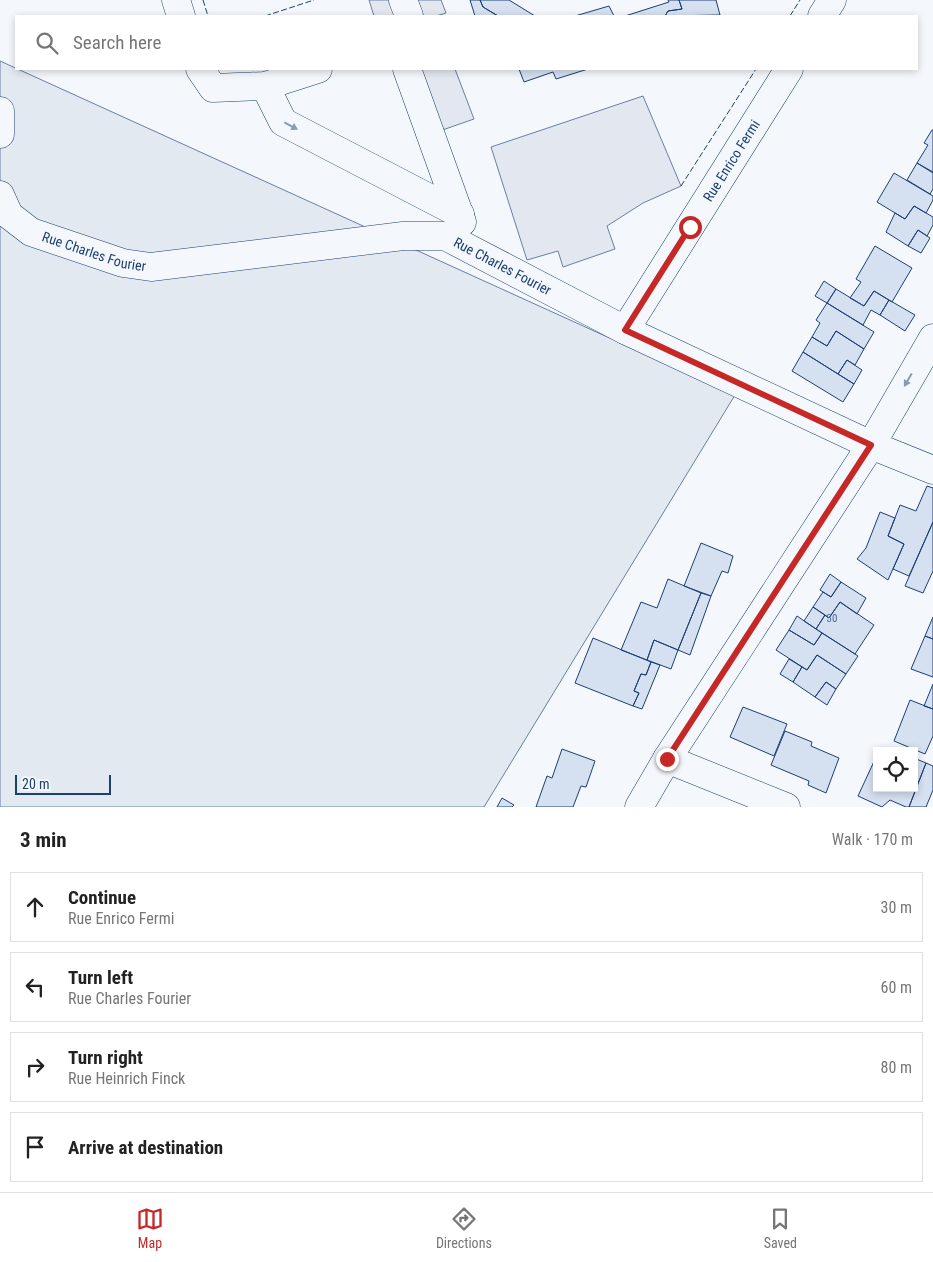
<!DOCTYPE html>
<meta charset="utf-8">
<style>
:root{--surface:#fff;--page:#f6f6f6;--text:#222;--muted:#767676;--line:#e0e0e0;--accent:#c62828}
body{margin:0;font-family:"Roboto Condensed",sans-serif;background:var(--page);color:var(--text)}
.controls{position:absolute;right:15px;bottom:15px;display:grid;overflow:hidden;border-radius:0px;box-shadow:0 2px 8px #0003}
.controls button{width:45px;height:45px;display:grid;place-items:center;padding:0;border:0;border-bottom:1px solid var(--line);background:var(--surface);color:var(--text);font:25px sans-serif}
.scale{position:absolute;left:15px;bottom:12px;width:96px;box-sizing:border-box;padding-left:5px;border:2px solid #1d3f73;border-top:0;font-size:14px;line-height:18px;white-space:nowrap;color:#1d3f73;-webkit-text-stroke:4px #f4f7fb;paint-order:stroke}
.stop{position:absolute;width:15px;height:15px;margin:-11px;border:4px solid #c62828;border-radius:50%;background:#fff}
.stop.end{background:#c62828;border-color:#fff;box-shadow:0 1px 5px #0008}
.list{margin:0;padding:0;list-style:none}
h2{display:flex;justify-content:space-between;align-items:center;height:65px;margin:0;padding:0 20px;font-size:21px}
h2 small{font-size:16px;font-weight:400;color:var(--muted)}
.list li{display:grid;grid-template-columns:32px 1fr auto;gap:15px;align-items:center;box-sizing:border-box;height:70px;margin:0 10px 10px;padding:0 10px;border:1px solid var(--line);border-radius:0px}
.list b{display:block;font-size:19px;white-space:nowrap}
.list p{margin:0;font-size:16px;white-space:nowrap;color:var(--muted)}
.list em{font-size:16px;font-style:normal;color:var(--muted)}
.icon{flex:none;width:28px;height:28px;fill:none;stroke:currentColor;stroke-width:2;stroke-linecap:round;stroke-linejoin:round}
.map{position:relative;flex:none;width:933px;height:807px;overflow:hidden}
.search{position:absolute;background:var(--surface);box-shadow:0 2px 8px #0003;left:15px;right:15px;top:15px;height:55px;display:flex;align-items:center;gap:12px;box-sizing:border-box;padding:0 18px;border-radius:0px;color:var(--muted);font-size:19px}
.sheet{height:385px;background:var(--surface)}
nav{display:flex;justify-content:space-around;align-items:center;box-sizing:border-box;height:70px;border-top:1px solid var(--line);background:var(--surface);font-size:14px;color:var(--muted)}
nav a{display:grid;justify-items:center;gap:2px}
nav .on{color:var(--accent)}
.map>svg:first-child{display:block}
</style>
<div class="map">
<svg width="933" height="807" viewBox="0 0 933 807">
<rect width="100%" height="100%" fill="#f4f7fb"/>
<path fill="#e3e9f0" stroke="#687fa3" d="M 0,61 L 735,395 L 484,807 L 0,807 Z"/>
<path fill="#e3e8f0" stroke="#687fa3" d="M 369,0 L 441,0 L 446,13 L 436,16 L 374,16 Z
M 407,69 L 455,69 L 474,119 L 431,134 Z
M 643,96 L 681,186 L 643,203 L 607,226 L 615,249 L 563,267 L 558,251 L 527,260 L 491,147 Z"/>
<path fill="#d5e0f0" stroke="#1d3f73" d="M 470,0 L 480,0 L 483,7 L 498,16 L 475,16 Z
M 480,0 L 509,0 L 535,16 L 498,16 L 483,7 Z
M 668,0 L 679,0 L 682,9 L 668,11 L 665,16 L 625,16 L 669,2 Z
M 679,0 L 716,0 L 720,15 L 665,16 L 668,11 L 682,9 Z
M 609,6 L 614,16 L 575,16 Z
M 519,69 L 588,69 L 556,79 L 553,72 L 524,82 Z
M 932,130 L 933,130 L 933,173 L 917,163 L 928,145 L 924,143 Z
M 917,163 L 933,172 L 933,189 L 930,194 L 907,180 Z
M 894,173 L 933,196 L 933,200 L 926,213 L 914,206 L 905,219 L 877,202 Z
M 914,206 L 933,217 L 933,225 L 927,236 L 918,230 L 908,246 L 886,232 L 895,213 L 905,219 Z
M 918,230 L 930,238 L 921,253 L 908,246 Z
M 875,246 L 912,268 L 892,302 L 874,291 L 864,306 L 850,298 L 861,282 L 856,279 Z
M 824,281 L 836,289 L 827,303 L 815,296 Z
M 836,289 L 864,306 L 874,291 L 889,300 L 880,315 L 871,310 L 863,325 L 827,303 Z
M 889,300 L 915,315 L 905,331 L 880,315 Z
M 827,303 L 874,332 L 864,349 L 836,331 L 827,346 L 812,337 L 820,323 L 816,320 Z
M 836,331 L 864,349 L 855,365 L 847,360 L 838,374 L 803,352 L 812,337 L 827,346 Z
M 803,352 L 854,384 L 843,402 L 792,371 Z
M 847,360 L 862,370 L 854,384 L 838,374 Z
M 927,486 L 933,488 L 933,522 L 909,576 L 893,569 L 904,544 L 888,536 L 900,505 L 916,511 Z
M 880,512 L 895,518 L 888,536 L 904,544 L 888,580 L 857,559 L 866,548 Z
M 933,522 L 933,571 L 923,593 L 905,586 Z
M 701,543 L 733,556 L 728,573 L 722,571 L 711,596 L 684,586 Z
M 830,574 L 841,582 L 831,597 L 820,590 Z
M 668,579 L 701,593 L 678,650 L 654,640 L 647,660 L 621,650 L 641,602 L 657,608 Z
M 841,582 L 866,598 L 857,614 L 840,602 L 829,618 L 813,607 L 823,592 L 831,597 Z
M 701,593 L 711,596 L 690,655 L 678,650 Z
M 840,602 L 874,625 L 855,654 L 816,629 L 825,615 L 829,618 Z
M 813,607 L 825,615 L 816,629 L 804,621 Z
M 797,616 L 822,633 L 814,645 L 789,630 Z
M 933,617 L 933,639 L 925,636 Z
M 789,630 L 814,645 L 822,633 L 858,656 L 846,674 L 817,655 L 807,670 L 776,650 Z
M 925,636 L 933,639 L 933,677 L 911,669 Z
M 593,638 L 651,662 L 646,675 L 641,674 L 634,691 L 639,693 L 633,706 L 575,683 Z
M 654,640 L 678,650 L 671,669 L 647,660 Z
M 817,655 L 846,674 L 836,689 L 826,682 L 815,697 L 793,682 L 802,667 L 807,670 Z
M 789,659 L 802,667 L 793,682 L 780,674 Z
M 651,662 L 660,665 L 642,709 L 633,706 L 639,693 L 634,691 L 641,674 L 646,675 Z
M 826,682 L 836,689 L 827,705 L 815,697 Z
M 933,684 L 933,709 L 924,706 Z
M 910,700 L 933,709 L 933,736 L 925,754 L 894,741 Z
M 743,707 L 787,724 L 774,756 L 730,737 Z
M 785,731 L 812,742 L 811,746 L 839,758 L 826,793 L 808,785 L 809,781 L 771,765 Z
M 562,749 L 595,761 L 586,787 L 581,786 L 573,807 L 536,807 L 547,776 L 552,778 Z
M 877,755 L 877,788 L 914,788 L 914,758 L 926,763 L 909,807 L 906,807 L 890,800 L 882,807 L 858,796 Z
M 926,763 L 933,766 L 933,790 L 926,807 L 909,807 Z
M 502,798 L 514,805 L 512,807 L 497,807 Z"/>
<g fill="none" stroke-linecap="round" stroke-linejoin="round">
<defs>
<g id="minor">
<path d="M 176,0 L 181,16"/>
<path d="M 403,0 L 409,16"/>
<path d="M 822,16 L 832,0"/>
<path d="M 200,69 L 213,88 L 265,86 L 318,69"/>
<path d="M 407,69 L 462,222"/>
<path d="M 265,86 L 283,122 L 460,214"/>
<path d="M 0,111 L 0,134"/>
<path id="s1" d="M 0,195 L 9,215 L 31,232 L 123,263 L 151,267 L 403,236 L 445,236 L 625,330 L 871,445 L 933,470"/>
<path id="s2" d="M 625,330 L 789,69"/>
<path d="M 667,759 L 786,807"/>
<path d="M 639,807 L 667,759 L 871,445 L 933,338"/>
</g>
</defs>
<use href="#minor" stroke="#1d3f73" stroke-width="29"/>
<use href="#minor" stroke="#f4f7fb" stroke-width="28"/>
<path stroke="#1d3f73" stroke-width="1" stroke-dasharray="6 2.5" stroke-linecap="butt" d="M 203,0 L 208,16
M 265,16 L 314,0
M 790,16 L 800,0
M 681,186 L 756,69"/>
</g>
<defs><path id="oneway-solid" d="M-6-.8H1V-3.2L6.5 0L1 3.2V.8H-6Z" transform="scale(1.25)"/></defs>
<g fill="#889bb7">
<use href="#oneway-solid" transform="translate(291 126) rotate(28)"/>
<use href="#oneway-solid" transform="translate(908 380) rotate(120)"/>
</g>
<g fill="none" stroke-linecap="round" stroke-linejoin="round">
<path stroke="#c62828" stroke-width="6" d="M 667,759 L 871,445 L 625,330 L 690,227"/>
</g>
<g text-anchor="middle" stroke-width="4" stroke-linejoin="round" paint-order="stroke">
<g font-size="11" fill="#4b6792">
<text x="832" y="622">30</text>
</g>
<g font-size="14" fill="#1d3f73" stroke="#f4f7fb">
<text dy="5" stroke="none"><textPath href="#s2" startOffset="200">Rue Enrico Fermi</textPath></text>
<text dy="5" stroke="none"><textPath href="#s1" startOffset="116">Rue Charles Fourier</textPath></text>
<text dy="5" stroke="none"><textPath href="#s1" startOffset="536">Rue Charles Fourier</textPath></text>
</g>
</g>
</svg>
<div class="controls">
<button><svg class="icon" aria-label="locate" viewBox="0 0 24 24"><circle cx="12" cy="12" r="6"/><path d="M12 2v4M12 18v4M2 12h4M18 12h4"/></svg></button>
</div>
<div class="scale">20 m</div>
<div class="stop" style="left:690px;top:227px"></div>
<div class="stop end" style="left:667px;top:759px"></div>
<div class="search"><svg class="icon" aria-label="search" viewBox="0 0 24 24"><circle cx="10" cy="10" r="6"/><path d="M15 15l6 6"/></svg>Search here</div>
</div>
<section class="sheet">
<h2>3 min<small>Walk · 170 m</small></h2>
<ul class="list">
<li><svg class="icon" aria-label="ahead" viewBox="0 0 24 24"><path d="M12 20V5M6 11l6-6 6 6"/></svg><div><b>Continue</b><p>Rue Enrico Fermi</p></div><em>30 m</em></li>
<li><svg class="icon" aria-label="left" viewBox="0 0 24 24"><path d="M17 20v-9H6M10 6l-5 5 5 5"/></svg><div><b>Turn left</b><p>Rue Charles Fourier</p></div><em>60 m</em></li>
<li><svg class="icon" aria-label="right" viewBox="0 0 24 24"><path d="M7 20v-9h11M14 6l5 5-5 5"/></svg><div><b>Turn right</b><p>Rue Heinrich Finck</p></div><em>80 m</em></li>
<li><svg class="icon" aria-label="arrive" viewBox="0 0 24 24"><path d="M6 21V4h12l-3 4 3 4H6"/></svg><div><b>Arrive at destination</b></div></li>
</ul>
</section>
<nav>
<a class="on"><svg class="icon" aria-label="map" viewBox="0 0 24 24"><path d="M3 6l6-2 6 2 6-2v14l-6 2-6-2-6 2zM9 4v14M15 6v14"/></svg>Map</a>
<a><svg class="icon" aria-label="directions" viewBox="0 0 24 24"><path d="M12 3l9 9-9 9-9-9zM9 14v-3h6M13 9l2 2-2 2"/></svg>Directions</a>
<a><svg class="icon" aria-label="saved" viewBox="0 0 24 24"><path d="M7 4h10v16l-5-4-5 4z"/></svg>Saved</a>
</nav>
